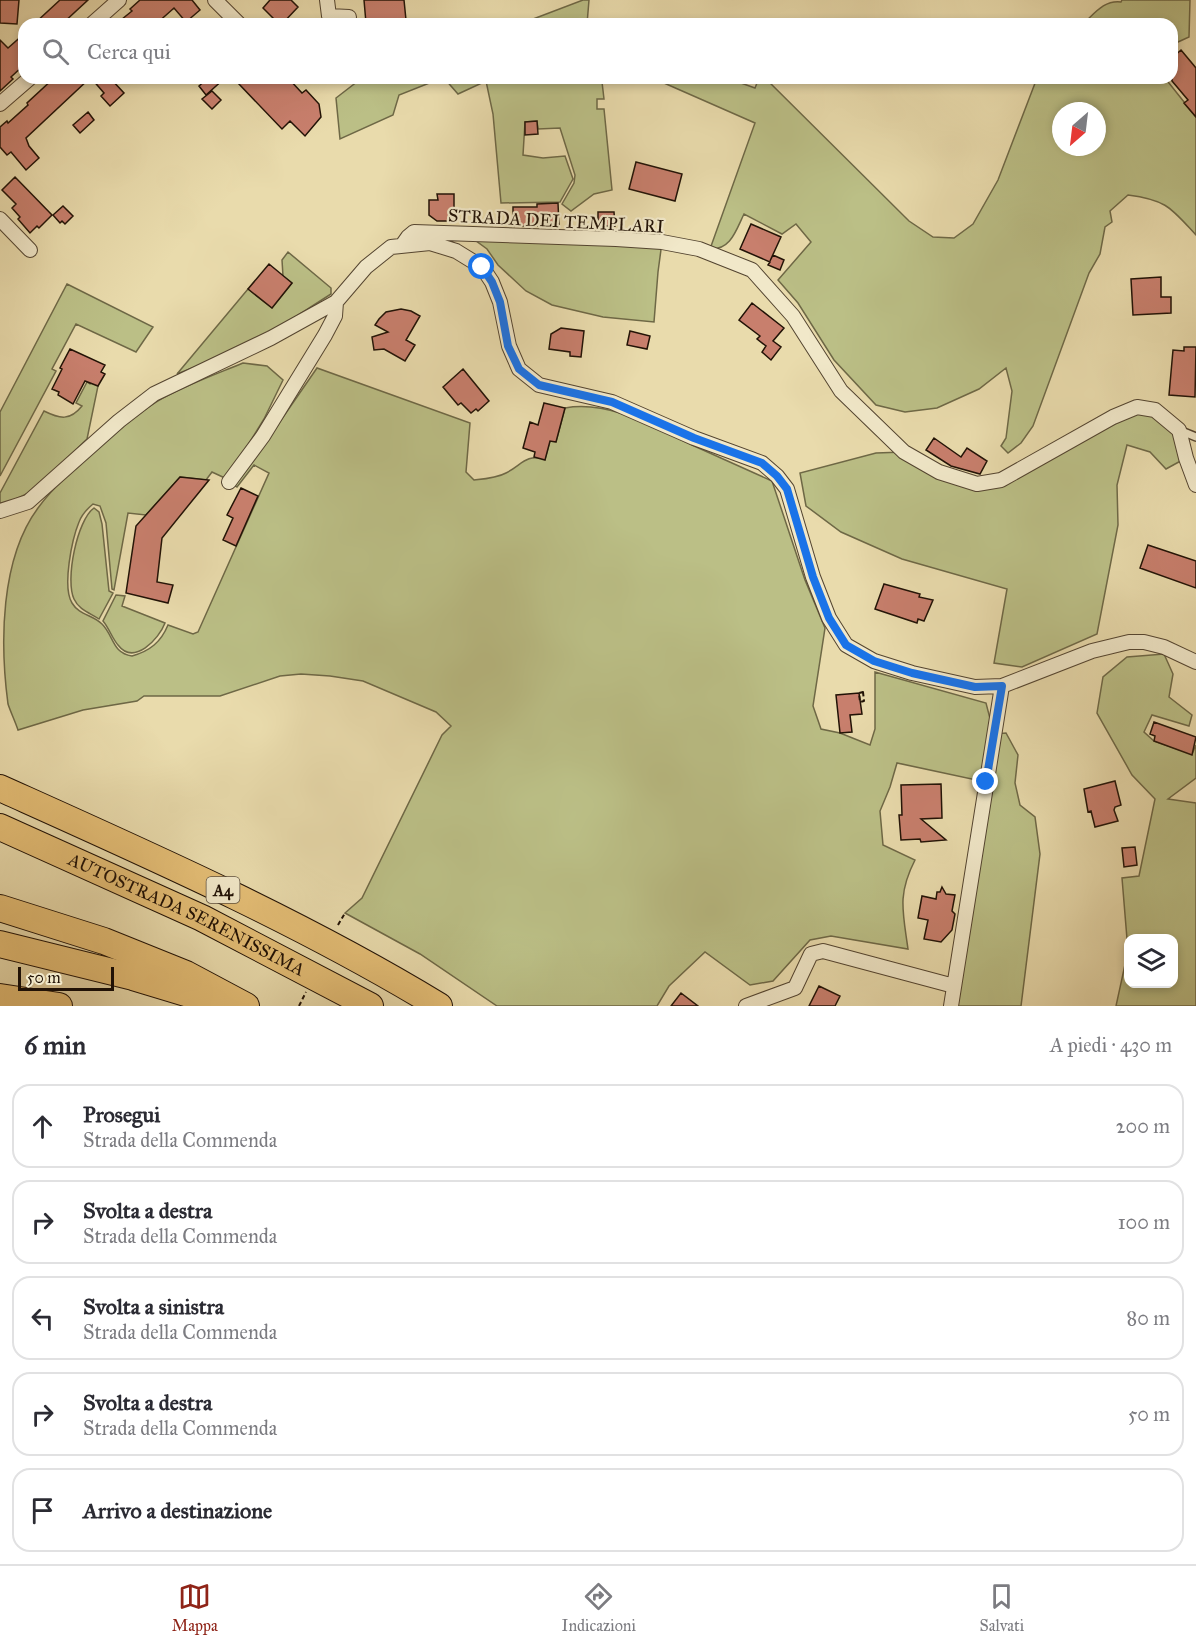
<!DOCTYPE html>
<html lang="it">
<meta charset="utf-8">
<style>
:root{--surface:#fff;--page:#f2f2f3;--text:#2b2b33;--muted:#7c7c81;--line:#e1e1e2;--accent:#8f2418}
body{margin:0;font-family:"IM FELL Great Primer",serif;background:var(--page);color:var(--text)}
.controls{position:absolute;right:18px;bottom:18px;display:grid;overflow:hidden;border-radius:12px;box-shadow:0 3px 9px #0003}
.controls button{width:54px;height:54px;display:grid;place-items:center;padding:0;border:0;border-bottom:2px solid var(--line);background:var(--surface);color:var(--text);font:30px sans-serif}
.compass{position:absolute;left:1052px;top:102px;width:54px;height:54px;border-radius:50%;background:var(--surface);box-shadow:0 3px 9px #0003;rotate:208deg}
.scale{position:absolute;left:18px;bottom:15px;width:96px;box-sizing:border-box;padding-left:6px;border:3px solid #211206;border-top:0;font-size:16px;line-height:21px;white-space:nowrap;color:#211206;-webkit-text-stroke:4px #f1e8c9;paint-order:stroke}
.stop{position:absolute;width:18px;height:18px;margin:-14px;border:4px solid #1a73e8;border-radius:50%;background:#fff}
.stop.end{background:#1a73e8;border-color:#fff;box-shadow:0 2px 6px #0008}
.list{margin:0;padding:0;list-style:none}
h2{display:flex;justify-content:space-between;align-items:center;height:78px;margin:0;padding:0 24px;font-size:26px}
h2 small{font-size:20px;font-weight:400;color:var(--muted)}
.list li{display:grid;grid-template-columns:39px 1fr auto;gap:18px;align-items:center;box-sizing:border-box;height:84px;margin:0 12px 12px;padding:0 12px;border:2px solid var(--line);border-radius:18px}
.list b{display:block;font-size:22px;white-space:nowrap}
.list p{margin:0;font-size:20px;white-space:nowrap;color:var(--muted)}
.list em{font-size:20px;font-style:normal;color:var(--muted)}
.icon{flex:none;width:33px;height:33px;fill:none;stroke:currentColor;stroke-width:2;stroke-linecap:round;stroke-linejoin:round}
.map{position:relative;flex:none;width:1196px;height:1006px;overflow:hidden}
.search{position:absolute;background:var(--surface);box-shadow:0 3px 9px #0003;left:18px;right:18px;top:18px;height:66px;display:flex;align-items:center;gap:15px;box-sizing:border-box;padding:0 21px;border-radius:18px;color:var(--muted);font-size:22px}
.sheet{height:558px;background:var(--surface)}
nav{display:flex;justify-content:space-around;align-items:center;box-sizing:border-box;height:84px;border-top:2px solid var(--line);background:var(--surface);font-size:16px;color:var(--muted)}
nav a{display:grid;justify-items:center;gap:3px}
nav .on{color:var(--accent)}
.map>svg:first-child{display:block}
</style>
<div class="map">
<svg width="1196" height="1006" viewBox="0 0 1196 1006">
<rect width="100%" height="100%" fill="#e9dbac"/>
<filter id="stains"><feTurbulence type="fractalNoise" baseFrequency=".00333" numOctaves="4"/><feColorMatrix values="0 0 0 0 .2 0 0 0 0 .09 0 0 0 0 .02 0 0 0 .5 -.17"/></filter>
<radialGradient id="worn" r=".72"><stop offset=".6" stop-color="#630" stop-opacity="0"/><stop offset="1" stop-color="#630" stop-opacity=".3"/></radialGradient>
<path fill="#bbbf86" stroke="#6e6846" stroke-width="1.5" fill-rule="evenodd" d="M 583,0 L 589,0 L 587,24 L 520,24 Z
M 1122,0 L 1190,0 L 1189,37 L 1178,42 L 1172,34 L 1172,24 L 1083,24 C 1095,13 1104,0 1121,2 Z
M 362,78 L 442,78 L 399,95 L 393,115 L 340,139 L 336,98 Z
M 444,78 L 593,78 L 593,83 L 602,82 L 604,99 L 597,99 L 597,109 L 604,109 L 612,190 L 594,194 L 571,211 L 562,204 L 574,183 L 575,175 L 560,128 L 538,129 L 537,121 L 525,122 L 523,155 L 543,158 L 565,156 L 573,179 L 560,202 L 501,203 L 493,114 L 486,81 L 458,94 Z
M 647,78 L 727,78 L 755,88 L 759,78 L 765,78 L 909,221 L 933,237 L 954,238 L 973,224 L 998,180 L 1037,78 L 1165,78 L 1196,117 L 1196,235 C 1171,208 1167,200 1128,195 L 1110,211 L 1112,222 L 1105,227 L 1100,254 L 1089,273 L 1033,426 L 1021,443 L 1008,453 L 1001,446 L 1006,438 L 1012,391 L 1006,368 L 979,389 L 937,408 L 905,412 L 876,405 L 834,360 L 798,303 L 778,280 L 811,242 L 796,224 L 782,234 L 744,214 C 736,230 731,250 710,249 L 755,123 L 664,83 ZM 1061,111 L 1097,111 L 1097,147 L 1061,147 Z
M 468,235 L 662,242 L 658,272 L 654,322 L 603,317 L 552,305 L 526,291 L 498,265 L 487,249 Z
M 288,252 L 331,288 L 331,294 L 272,332 L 205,363 L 177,374 L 248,289 L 272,308 L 292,283 L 283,276 L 282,260 Z
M 67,284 L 153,327 L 136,352 L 76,324 L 52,369 L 56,371 L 0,476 L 0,412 Z
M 243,363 L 267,366 L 283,380 L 264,419 L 227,479 L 212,472 L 206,480 L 180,477 L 146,515 L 128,513 L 114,590 L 112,589 L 106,523 L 100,506 L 93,504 C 87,509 82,514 79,522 C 72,539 62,587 72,603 C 79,615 93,615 102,624 C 114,636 112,653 132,656 C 150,651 161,642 168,625 L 193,634 L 198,632 L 269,473 L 254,465 L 237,487 L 232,484 L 261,449 L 317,368 L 470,423 L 466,472 L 474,480 C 484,479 497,478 506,473 C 522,465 525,454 545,459 L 550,441 L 556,442 L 565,408 C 609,400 654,427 692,445 C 719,457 745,469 772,481 L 805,580 L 825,628 L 813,706 L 821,729 L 840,733 L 870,745 L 875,729 L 875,672 L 986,703 L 994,734 L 1006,733 L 1018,755 L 1015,783 L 1020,805 L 1035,817 L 1040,854 L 1021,1006 L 951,1006 L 986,782 L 897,763 L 890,787 L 880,811 L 883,845 L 915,860 C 897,895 903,912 908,949 L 831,936 L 810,940 L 773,981 L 750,985 L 705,952 L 669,986 L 657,1006 L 497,1006 L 420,954 L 345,913 L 362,898 L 442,735 L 451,726 L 436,712 L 363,681 L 330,676 L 301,674 L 280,676 L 220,696 L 144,696 L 137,701 L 83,710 L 18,730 C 15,721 11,713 8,704 C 0,644 0,559 38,508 C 54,486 75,468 96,450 C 115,433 134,416 156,402 C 183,386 214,375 243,363 Z
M 87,382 L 90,384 L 91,382 L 98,386 L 87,439 L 33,491 L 0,506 L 0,493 L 44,411 C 60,419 70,421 82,406 L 76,403 Z
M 1137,407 L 1179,430 L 1186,458 L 1166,469 L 1150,452 L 1127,445 L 1117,485 L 1118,525 L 1097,634 L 1022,667 L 994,663 L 1007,589 L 902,559 L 841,532 L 806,506 L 800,473 L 876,453 L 904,452 L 977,484 Z
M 94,508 L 99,512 L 102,524 L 109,591 L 113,593 L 99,619 C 90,613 79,610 74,599 C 65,580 77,520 94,508 Z
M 116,595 L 125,596 L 122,606 L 165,623 C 159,639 134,666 118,645 C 112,638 109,628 103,621 Z
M 1164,654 L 1173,674 L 1169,697 L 1192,715 L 1189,726 L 1152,715 L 1144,732 L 1154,741 L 1192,754 L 1196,745 L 1196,778 L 1168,799 L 1196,803 L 1196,1006 L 1116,1006 L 1128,951 L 1122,878 L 1139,876 L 1155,799 L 1132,775 L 1097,713 L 1103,677 L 1127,657 ZM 1128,939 L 1174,939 L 1174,984 L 1128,984 Z"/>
<path fill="#c87f6d" stroke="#211206" stroke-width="1.5" d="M 0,0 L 19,0 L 17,24 L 0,23 Z
M 60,0 L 88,0 L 62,24 L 34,24 Z
M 140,0 L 192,0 L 200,10 L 186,22 L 174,8 L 156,24 L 116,24 L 132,11 L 130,9 Z
M 270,0 L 291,0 L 298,7 L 282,24 L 279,24 L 263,8 Z
M 364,0 L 404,0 L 406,20 L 366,23 Z
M 24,34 L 24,65 L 11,77 L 13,79 L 0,91 L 0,40 L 8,48 Z
M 1181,50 L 1196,68 L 1196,117 L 1184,103 L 1188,100 L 1172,81 L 1172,58 Z
M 54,78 L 90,78 L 26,138 L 29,146 L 39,158 L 26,170 L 11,152 L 7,155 L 0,147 L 0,127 L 7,121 L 8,123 L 28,105 L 27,103 Z
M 91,78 L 110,78 L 124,93 L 110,106 L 101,96 L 104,93 Z
M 208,78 L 225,78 L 206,95 L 199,86 Z
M 243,78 L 288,78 L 302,93 L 306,90 L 319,104 L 321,117 L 305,136 L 290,121 L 282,129 L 238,83 Z
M 212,91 L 221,100 L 212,109 L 202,99 Z
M 88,112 L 94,120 L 80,133 L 73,125 Z
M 537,121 L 538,134 L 525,135 L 525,122 Z
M 636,162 L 682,174 L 675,201 L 629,189 Z
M 15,177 L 52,215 L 39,228 L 37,226 L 30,233 L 18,219 L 20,217 L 12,208 L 16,204 L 2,190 Z
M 437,194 L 454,194 L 454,221 L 437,221 L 429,215 L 429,200 L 438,200 Z
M 558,203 L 559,226 L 513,226 L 513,207 L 537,207 L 537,204 Z
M 63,206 L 73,216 L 65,224 L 62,221 L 60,223 L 53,215 Z
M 598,212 L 614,212 L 615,226 L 598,226 Z
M 751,224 L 781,237 L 770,261 L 773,255 L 784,260 L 780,270 L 768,265 L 770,262 L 740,249 Z
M 269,264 L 292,283 L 272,308 L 248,289 Z
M 1161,277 L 1161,297 L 1171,297 L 1171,313 L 1133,315 L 1131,279 Z
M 752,303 L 784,328 L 773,341 L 781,347 L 771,360 L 762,352 L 766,346 L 757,339 L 760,336 L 739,320 Z
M 401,309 L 411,311 L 420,316 L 406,340 L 415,345 L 405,361 L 384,349 L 374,350 L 372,337 L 388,332 L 375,325 L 379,319 L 386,312 Z
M 561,328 L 584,331 L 581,357 L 570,356 L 570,352 L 549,349 L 551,334 Z
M 630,331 L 650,336 L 647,349 L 627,345 Z
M 1184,347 L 1196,347 L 1195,397 L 1169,395 L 1173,350 L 1184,351 Z
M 70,349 L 105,365 L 101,372 L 105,374 L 98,386 L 85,381 L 73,404 L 58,395 L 59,392 L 52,389 L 62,369 L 60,368 Z
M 463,369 L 489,401 L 478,411 L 476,409 L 471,413 L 461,403 L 458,405 L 443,387 Z
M 544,403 L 565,408 L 556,442 L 550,441 L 545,460 L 534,457 L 535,452 L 523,448 L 530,422 L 538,425 Z
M 934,438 L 961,457 L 967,448 L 987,461 L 980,474 L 951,466 L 926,450 Z
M 180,477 L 209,480 L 162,538 L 157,582 L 173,585 L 168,603 L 126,593 L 136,526 Z
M 241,488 L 258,496 L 236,546 L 223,540 L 233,518 L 227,515 Z
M 1148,545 L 1196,561 L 1196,588 L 1140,568 Z
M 884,584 L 920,594 L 919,597 L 933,600 L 924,621 L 918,619 L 917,623 L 875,609 Z
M 859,693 L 862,714 L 850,715 L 852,732 L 840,733 L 836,695 Z
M 1154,722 L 1196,737 L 1192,755 L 1154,741 L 1155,736 L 1150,734 Z
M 1115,781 L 1121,805 L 1115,807 L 1114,810 L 1118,821 L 1095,827 L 1091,811 L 1088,812 L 1084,789 Z
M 941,784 L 942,818 L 921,819 L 946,840 L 921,842 L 920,839 L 901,840 L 899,815 L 902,815 L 901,785 Z
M 1135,847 L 1137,865 L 1124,867 L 1122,848 Z
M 942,887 L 946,894 L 955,895 L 952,911 L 955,914 L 952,930 L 941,942 L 924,939 L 928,920 L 918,918 L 922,896 L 936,899 L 937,892 L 940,892 Z
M 819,986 L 840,996 L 835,1006 L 809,1006 Z
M 681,993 L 698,1006 L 671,1006 Z"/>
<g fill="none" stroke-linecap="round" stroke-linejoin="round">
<defs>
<path id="lane" d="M 1179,430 L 1196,437"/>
<path id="street" d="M 215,0 L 239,24
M 327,0 L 329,16 L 349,17
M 92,24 L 119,0
M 0,104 L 30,78
M 0,219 L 30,250
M 403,244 L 408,237 L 414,232 L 616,239 L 662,242 L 699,249 L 752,270 L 793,316 L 841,391 L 904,452 L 939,472 L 977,484 L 1001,480 L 1113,417 L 1137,407 L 1155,410 L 1179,430 L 1186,458 L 1196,485
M 229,482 L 263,436 L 325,335 L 335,316 L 336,302
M 0,511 L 28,502 L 119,421 L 154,394 L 271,338 L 336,302 L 366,267 L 391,247 L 430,243 L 456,251 L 482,267 L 492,282 L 500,302 L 509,346 L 519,369 L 539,385 L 612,402 L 694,438 L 762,463 L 777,476 L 787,489 L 813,577 L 829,618 L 846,645 L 874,661 L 912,673 L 975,687 L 1002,686 L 1092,651 L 1129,642 L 1144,642 L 1164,647 L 1196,662
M 746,1006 L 795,988 L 811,954 L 823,951 L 954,986
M 951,1006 L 1002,686"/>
<g id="highway">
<path d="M 0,788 C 149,855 299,921 439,1006"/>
<path id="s1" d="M 0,827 L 202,918 L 370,1006"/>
<path d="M 0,908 L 104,941 L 186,974 L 246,1006"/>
<path d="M 0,944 L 133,977 L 212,1001"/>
<path d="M 0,997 L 59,1006"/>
</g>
</defs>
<use href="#lane" stroke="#534430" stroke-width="10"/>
<use href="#street" stroke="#534430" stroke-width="16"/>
<use href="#highway" stroke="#211206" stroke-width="28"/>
<path stroke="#211206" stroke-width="2" stroke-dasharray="4.5 3" stroke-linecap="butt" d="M 863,692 L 864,701 L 860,702 L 859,693 Z
M 338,925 L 345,913
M 299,1006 L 306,992"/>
<use href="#lane" stroke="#f1e8c9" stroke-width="7"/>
<use href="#street" stroke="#f1e8c9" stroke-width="14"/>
<use href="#highway" stroke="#e4be76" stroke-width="26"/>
</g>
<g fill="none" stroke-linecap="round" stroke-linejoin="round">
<path stroke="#1a73e8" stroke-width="8" d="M 482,267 L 492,282 L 500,302 L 508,346 L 519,369 L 539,385 L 612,402 L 694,438 L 762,463 L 777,476 L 787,489 L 813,577 L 829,618 L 846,645 L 874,661 L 912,673 L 975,687 L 1002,686 L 986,782"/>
</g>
<g text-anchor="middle" stroke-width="4.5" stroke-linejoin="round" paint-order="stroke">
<rect fill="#f1e8c9" stroke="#5f5240" stroke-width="1.5" x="206.5" y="877" width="33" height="26" rx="4.5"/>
<g font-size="16" font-weight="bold" fill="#211206">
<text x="223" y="896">A4</text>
</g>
<g font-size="18" fill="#211206" stroke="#f1e8c9">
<text transform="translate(556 221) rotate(3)" y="6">STRADA DEI TEMPLARI</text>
<text dy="6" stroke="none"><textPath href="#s1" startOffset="206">AUTOSTRADA SERENISSIMA</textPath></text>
</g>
</g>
<rect width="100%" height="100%" filter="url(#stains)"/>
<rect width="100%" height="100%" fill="url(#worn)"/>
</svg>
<div class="controls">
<button><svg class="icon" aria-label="layers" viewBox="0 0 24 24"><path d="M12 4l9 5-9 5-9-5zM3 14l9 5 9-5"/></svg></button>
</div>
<svg class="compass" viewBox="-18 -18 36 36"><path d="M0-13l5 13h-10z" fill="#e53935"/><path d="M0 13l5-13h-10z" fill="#7c7c81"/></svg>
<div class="scale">50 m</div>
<div class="stop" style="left:482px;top:267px"></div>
<div class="stop end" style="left:986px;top:782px"></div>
<div class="search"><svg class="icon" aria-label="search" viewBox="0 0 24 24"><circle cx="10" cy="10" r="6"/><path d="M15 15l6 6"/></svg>Cerca qui</div>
</div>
<section class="sheet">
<h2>6 min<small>A piedi · 430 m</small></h2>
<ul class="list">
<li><svg class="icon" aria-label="ahead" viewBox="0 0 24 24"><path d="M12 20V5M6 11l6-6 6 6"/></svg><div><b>Prosegui</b><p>Strada della Commenda</p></div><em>200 m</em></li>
<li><svg class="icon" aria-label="right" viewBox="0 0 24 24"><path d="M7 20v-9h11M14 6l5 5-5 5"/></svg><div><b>Svolta a destra</b><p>Strada della Commenda</p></div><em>100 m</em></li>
<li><svg class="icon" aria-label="left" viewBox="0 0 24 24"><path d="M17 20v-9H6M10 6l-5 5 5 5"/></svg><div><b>Svolta a sinistra</b><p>Strada della Commenda</p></div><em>80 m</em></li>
<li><svg class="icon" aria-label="right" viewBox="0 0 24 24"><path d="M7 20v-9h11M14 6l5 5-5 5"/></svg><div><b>Svolta a destra</b><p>Strada della Commenda</p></div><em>50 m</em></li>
<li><svg class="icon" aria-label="arrive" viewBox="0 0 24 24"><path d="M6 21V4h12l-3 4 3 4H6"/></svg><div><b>Arrivo a destinazione</b></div></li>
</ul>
</section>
<nav>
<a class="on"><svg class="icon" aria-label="map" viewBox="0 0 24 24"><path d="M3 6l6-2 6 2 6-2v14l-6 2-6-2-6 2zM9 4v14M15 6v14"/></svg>Mappa</a>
<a><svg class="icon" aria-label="directions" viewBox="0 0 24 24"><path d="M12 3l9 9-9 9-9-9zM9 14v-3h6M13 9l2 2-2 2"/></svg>Indicazioni</a>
<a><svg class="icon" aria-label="saved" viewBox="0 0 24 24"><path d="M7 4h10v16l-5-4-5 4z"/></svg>Salvati</a>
</nav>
